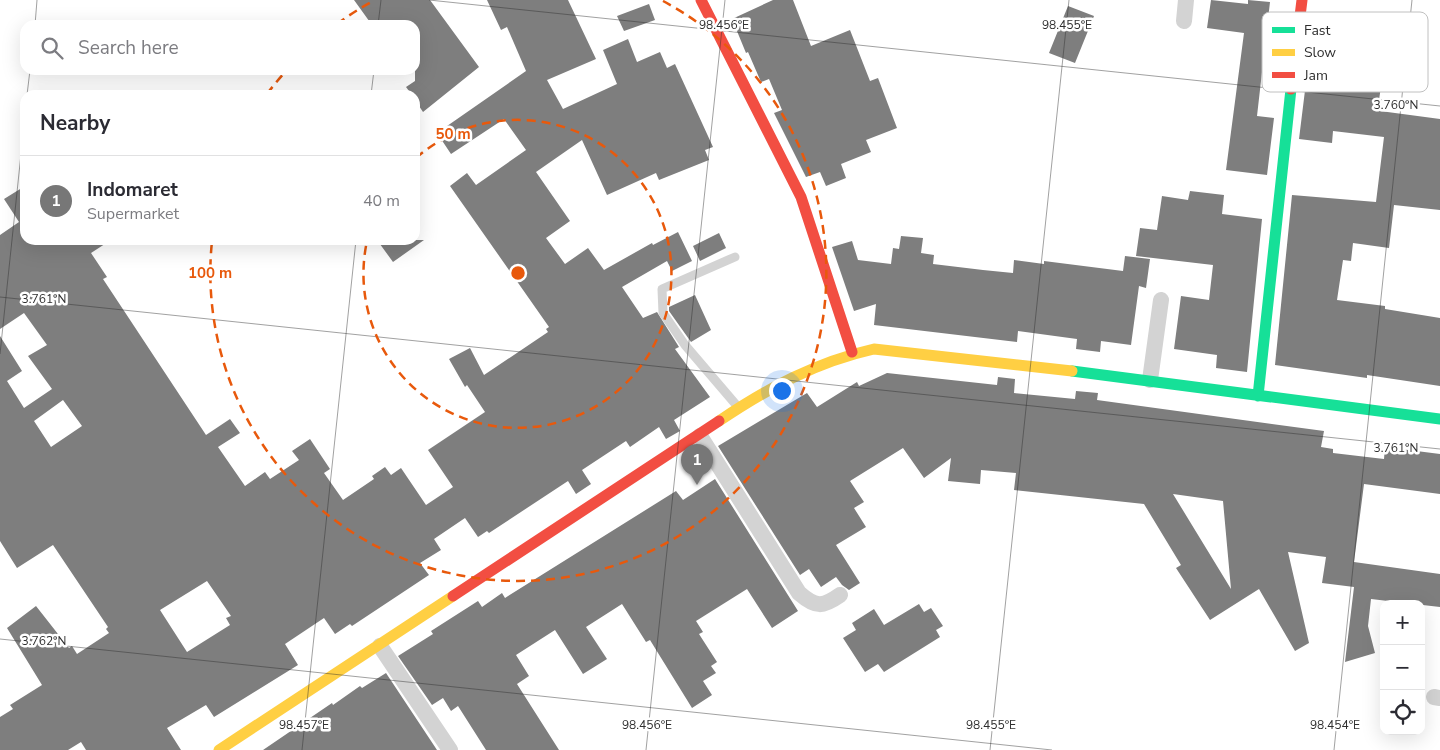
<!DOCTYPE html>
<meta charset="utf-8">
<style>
:root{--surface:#fff;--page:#f7f7f7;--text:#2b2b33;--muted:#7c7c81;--line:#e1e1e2;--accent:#777}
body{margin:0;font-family:"Nunito Sans",sans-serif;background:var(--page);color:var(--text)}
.controls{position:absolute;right:15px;bottom:15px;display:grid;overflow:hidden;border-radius:10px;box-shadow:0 5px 20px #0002}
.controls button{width:45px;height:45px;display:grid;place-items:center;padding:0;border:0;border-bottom:1px solid var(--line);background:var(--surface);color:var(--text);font:25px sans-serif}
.you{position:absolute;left:781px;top:390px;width:18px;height:18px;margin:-12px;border:4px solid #fff;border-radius:50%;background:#1a73e8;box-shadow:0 0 0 8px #1a73e833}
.badge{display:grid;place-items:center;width:32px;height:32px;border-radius:50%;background:var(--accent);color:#fff;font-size:16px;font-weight:700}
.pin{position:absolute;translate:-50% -41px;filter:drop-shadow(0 1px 2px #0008)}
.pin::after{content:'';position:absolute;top:26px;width:18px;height:15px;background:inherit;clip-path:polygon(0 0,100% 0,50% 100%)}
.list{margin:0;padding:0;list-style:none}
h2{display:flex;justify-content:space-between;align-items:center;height:65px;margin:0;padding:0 20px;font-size:21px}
h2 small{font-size:16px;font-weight:400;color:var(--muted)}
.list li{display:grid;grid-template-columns:32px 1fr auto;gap:15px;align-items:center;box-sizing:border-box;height:90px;padding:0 20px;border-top:1px solid var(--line)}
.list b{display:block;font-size:19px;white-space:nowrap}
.list p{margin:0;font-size:16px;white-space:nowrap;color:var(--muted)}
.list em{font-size:16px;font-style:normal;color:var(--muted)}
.icon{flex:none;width:28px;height:28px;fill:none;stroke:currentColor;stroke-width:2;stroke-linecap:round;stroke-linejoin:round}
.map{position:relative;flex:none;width:1440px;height:750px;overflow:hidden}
.search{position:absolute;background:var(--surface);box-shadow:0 5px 20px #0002;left:20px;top:20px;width:400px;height:55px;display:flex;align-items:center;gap:12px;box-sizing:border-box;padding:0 18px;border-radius:15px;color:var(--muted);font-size:19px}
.panel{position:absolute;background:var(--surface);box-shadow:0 5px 20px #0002;left:20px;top:90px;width:400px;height:155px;border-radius:15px}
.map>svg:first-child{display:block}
</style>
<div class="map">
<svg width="1440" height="750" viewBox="0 0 1440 750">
<rect width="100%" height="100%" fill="#fff"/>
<path fill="#7e7e7e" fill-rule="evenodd" d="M 354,0 L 430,0 L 479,67 L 423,112 L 415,100 L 415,95 L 412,95 L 406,87 L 415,81 L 415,25 L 372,25 Z
M 487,0 L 568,0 L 596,59 L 547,80 L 563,109 L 617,84 L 603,50 L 628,39 L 637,62 L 660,52 L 667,68 L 675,64 L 713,147 L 705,150 L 709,160 L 659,180 L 656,173 L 607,195 L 582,140 L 536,172 L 570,221 L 546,238 L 565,264 L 588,248 L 604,270 L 652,243 L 653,245 L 678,232 L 692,261 L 672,271 L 667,261 L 622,287 L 643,318 L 657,312 L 679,347 L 675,349 L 710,397 L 674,420 L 680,431 L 666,439 L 659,427 L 630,447 L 626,441 L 582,470 L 591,484 L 576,494 L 568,481 L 489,533 L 487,531 L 478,537 L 465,518 L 434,539 L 441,550 L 420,563 L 429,575 L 352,626 L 350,624 L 335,634 L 324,618 L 285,644 L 298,665 L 214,717 L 206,705 L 167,728 L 181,750 L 86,750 L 81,742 L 68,750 L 0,750 L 0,717 L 13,709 L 10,705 L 42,685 L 7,628 L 36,606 L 69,648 L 72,646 L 77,654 L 109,633 L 106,629 L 108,627 L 53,545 L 17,568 L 0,541 L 0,336 L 22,371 L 7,381 L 24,408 L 52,389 L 28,356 L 47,345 L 24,313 L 0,329 L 0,235 L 19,222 L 4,199 L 25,186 L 25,240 L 111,240 L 91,253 L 107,277 L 103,279 L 206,435 L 230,419 L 240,433 L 218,447 L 245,486 L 265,472 L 270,479 L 299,460 L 292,451 L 310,439 L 330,469 L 324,473 L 343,500 L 374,479 L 372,476 L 385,467 L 391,475 L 401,468 L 426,505 L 453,487 L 428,450 L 485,412 L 467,385 L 465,387 L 449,359 L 470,348 L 484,375 L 548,332 L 546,329 L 549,327 L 450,186 L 467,173 L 476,185 L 526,150 L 504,119 L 451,154 L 437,133 L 526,71 L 507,27 L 501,30 ZM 63,400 L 82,426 L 51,447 L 34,421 ZM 207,581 L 231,616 L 226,618 L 230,625 L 187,652 L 160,610 Z
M 773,0 L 793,0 L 811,46 L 850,30 L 870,81 L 878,78 L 897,128 L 866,140 L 871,152 L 841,164 L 846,178 L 826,186 L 820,172 L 806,177 L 774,113 L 782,110 L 769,79 L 761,82 L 748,52 L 746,53 L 732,19 Z
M 1211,0 L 1248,4 L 1248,0 L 1270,2 L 1257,116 L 1274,118 L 1267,175 L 1226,170 L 1244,33 L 1207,28 Z
M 649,4 L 655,20 L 624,31 L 617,16 Z
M 1068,6 L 1094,16 L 1075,63 L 1049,53 Z
M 1349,14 L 1394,19 L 1390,60 L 1385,59 L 1378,107 L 1381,108 L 1380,111 L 1440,119 L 1440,210 L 1394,205 L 1389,248 L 1353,243 L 1351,261 L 1343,260 L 1337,300 L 1385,306 L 1385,309 L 1440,318 L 1440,386 L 1367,375 L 1367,378 L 1275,365 L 1292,195 L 1376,202 L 1384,137 L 1333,131 L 1332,143 L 1299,139 L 1310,50 L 1345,54 Z
M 1190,191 L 1224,195 L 1222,214 L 1262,219 L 1247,372 L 1216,368 L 1217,355 L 1174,349 L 1181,296 L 1209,300 L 1213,265 L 1136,256 L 1140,228 L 1157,230 L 1162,196 L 1188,200 Z
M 719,233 L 726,248 L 700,261 L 693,246 Z
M 901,236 L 923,238 L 921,253 L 934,255 L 933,264 L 983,270 L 1013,273 L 1014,260 L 1044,264 L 1044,261 L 1123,271 L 1125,256 L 1150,259 L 1146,288 L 1139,286 L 1131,345 L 1101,341 L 1100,352 L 1076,349 L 1077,339 L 1018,331 L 1017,342 L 874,325 L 876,304 L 854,311 L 832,247 L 852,241 L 858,260 L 891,264 L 893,248 L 899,249 Z
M 377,240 L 424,240 L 393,262 Z
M 695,295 L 711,330 L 691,342 L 669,311 L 669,307 Z
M 887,373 L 997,385 L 998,377 L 1015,379 L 1014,393 L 1075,399 L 1076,391 L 1098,393 L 1097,400 L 1324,431 L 1321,447 L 1333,449 L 1333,453 L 1384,459 L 1385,447 L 1440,454 L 1440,494 L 1364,484 L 1354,562 L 1440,574 L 1440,607 L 1371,599 L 1368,626 L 1375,653 L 1345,662 L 1354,587 L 1322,583 L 1326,557 L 1288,552 L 1309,643 L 1295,651 L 1259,589 L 1210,620 L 1176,568 L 1181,565 L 1144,504 L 1014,490 L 1016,473 L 981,470 L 980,484 L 948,481 L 951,458 L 924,478 L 903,448 L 850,481 L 864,502 L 854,508 L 866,527 L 836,545 L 860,583 L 849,590 L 842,585 L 836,577 L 821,587 L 809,569 L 800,575 L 718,446 L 807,393 L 817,407 L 857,382 L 859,386 ZM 1173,494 L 1223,501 L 1231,589 Z
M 715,479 L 798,611 L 772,628 L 747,589 L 696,621 L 703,632 L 699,634 L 717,662 L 711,666 L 716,673 L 703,681 L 712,695 L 692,708 L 650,640 L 646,642 L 622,604 L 586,627 L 607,659 L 583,674 L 555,630 L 516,655 L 529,676 L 517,684 L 559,750 L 486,750 L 458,706 L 451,711 L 443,698 L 432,705 L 398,656 L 433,634 L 431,631 L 478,601 L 482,607 L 502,593 L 505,598 L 676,491 L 683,500 Z
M 919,604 L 924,612 L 931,608 L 943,626 L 936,630 L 940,637 L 884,672 L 878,664 L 865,672 L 843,638 L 856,630 L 852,623 L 874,609 L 884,625 Z
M 386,673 L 437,750 L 263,750 L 332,703 L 333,705 L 360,686 L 362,688 Z"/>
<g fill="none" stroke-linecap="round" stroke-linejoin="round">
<path stroke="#d3d3d3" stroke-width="9" d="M 735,257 L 662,289 L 663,313 L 685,345 L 738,407"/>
<path stroke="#d3d3d3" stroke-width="16" d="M 1184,21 L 1186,0
M 1150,380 L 1161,300
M 700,436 L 799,593 C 816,608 823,607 840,595
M 380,646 L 450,750
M 1434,697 L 1440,698"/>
<path stroke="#16e098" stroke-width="11" d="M 1072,371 L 1440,419
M 1258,396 L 1291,89"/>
<path stroke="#ffcf43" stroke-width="11" d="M 719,421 C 768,388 816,362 874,349 L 1072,371
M 219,750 L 453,596"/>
<path stroke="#f24e42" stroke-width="11" d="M 701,0 L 801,197 L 852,352
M 1291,89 L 1302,0
M 453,596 L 719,421"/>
</g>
<path fill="none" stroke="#2e2e2e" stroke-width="1" stroke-opacity="0.45" d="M 429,0 L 1440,106M 35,25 L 37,0M 378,25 L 381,0M 27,95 L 30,70M 371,95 L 374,70M 0,297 L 1440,449M 0,354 L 25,116M 0,639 L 1052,750M 302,750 L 356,240M 646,750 L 725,0M 990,750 L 1069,0M 1334,750 L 1412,0"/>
<g fill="none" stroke="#e8590c" stroke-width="2.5" stroke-dasharray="9 6">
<path d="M416 158A154 154 0 1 1 367 241"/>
<path d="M267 94A308 308 0 0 1 286 71M337 24A308 308 0 0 1 373 1M663 1A308 308 0 1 1 212 241"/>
</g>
<rect x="1262" y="12" width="166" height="80" rx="8" fill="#fff" stroke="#c0c0c0" stroke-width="1"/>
<rect x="1272" y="27" width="23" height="6" fill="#16e098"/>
<rect x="1272" y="49" width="23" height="7" fill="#ffcf43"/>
<rect x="1272" y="72" width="23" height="6" fill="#f24e42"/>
<g font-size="14" fill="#2e2e2e">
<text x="1304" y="35">Fast</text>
<text x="1304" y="57">Slow</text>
<text x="1304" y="80">Jam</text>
</g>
<g font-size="12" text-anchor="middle" fill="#2e2e2e" stroke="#fff" stroke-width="5" stroke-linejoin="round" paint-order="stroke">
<text x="724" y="29">98.456°E</text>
<text x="1067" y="29">98.455°E</text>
<text x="1396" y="109">3.760°N</text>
<text x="44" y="303">3.761°N</text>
<text x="1396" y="452">3.761°N</text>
<text x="44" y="645">3.762°N</text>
<text x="304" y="729">98.457°E</text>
<text x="647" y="729">98.456°E</text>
<text x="991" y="729">98.455°E</text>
<text x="1335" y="729">98.454°E</text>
</g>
<circle cx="518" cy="273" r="8" fill="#e8590c" stroke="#fff" stroke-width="2.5"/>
<g font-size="15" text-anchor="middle" font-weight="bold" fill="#e8590c" stroke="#fff" stroke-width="5" stroke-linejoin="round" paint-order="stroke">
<text x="453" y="139">50 m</text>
<text x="210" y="278">100 m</text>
</g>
</svg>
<div class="controls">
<button>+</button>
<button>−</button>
<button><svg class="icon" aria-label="locate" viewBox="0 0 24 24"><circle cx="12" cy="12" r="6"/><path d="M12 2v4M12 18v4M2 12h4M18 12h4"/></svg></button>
</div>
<div class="you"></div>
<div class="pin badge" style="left:697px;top:485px">1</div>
<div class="search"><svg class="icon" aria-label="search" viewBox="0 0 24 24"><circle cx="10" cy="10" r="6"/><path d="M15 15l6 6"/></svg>Search here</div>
<section class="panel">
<h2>Nearby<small></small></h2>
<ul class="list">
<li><span class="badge">1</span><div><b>Indomaret</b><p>Supermarket</p></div><em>40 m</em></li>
</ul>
</section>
</div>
